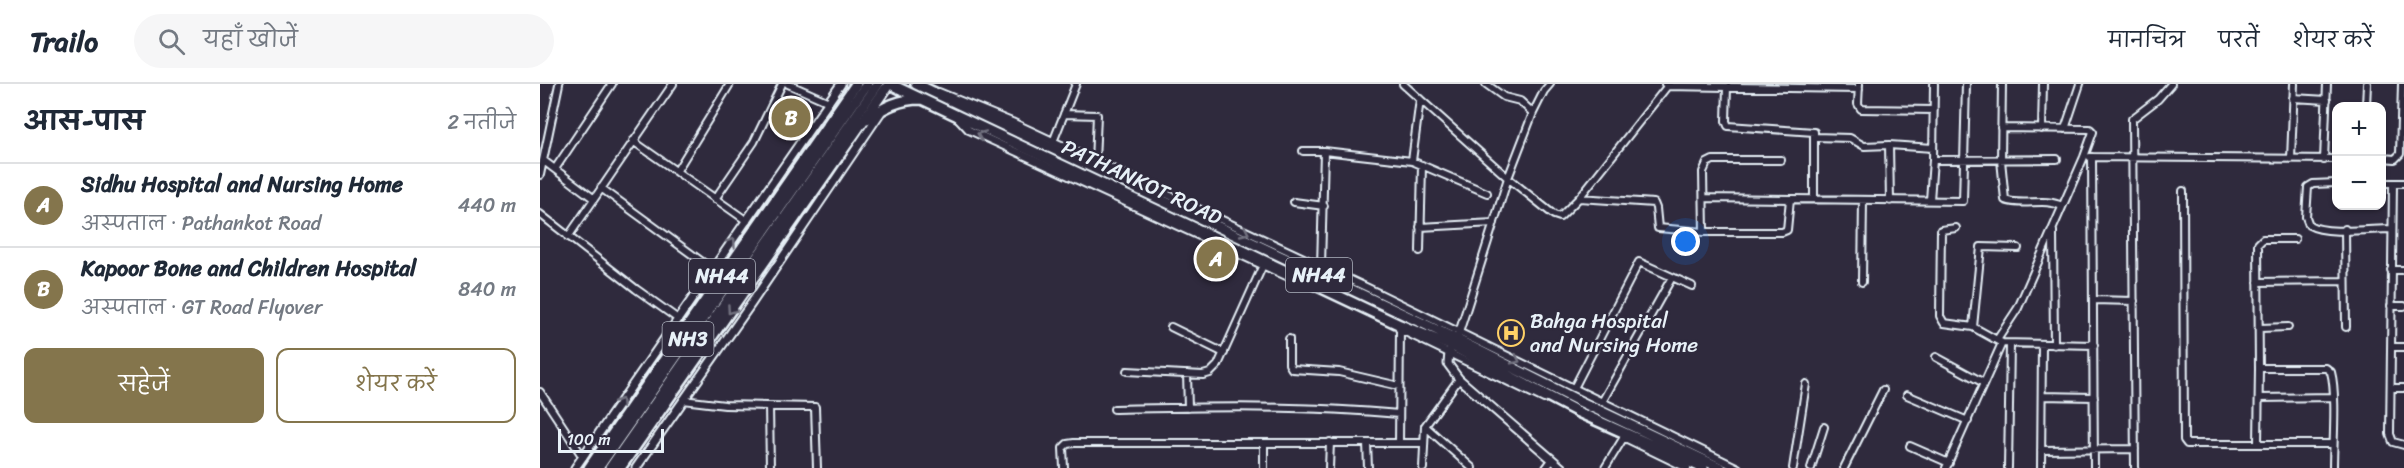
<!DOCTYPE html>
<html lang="hi">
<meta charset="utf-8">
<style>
:root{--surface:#fff;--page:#f6f6f7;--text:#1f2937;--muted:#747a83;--line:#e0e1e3;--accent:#84754c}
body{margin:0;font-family:Sriracha,"Playpen Sans Deva",sans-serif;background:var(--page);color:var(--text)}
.controls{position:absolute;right:18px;top:18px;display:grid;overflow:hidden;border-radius:12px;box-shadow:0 2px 4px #0004}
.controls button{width:54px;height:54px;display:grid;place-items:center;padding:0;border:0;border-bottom:2px solid var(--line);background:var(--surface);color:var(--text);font:30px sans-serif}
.scale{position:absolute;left:18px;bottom:15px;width:106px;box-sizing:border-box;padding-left:6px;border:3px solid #e8f1f8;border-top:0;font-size:16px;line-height:21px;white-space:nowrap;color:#e8f1f8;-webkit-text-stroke:4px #2f2a3d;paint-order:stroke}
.you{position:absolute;left:1146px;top:158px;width:21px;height:21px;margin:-15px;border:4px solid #fff;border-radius:50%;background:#1a73e8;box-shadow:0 0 0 9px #1a73e833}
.badge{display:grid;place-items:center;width:39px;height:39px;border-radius:50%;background:var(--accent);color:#fff;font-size:20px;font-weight:700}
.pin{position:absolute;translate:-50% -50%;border:3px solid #fff;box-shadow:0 2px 6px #0006}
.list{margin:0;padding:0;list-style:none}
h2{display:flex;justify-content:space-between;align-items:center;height:78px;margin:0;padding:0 24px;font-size:26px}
h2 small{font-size:20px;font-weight:400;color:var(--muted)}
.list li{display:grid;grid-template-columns:39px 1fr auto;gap:18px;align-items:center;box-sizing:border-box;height:84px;padding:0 24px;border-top:2px solid var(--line)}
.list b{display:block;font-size:22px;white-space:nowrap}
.list p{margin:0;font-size:20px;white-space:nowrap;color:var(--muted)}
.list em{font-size:20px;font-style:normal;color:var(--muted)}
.actions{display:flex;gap:12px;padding:18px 24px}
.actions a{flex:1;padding:14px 0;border:2px solid var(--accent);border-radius:12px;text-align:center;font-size:21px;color:var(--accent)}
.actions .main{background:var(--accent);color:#fff}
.icon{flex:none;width:33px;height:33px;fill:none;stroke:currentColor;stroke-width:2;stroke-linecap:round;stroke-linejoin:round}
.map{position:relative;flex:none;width:1864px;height:384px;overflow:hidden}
header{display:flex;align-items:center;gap:36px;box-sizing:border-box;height:84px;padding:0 30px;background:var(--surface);border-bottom:2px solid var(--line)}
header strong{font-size:28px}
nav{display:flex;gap:33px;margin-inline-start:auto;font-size:21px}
.search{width:420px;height:54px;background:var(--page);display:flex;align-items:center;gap:15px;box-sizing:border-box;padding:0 21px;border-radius:33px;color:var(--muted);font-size:22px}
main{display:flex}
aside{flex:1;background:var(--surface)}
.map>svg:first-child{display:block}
</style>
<header>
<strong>Trailo</strong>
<div class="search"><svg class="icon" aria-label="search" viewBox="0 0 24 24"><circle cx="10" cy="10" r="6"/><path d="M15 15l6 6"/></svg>यहाँ खोजें</div>
<nav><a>मानचित्र</a><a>परतें</a><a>शेयर करें</a></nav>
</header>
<main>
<aside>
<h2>आस-पास<small>2 नतीजे</small></h2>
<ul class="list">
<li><span class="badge">A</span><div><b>Sidhu Hospital and Nursing Home</b><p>अस्पताल · Pathankot Road</p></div><em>440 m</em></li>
<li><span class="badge">B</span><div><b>Kapoor Bone and Children Hospital</b><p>अस्पताल · GT Road Flyover</p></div><em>840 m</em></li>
</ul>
<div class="actions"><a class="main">सहेजें</a><a>शेयर करें</a></div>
</aside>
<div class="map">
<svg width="1864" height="384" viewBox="0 0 1864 384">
<rect width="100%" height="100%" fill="#2f2a3d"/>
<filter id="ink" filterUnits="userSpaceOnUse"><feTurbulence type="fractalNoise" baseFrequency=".0167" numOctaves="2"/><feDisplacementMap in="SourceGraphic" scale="12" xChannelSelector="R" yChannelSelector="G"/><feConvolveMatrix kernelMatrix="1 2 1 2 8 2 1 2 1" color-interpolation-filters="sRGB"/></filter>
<g filter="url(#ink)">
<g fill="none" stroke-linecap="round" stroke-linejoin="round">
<defs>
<path id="minor" d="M 248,0 L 289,18
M 863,0 L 968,94 L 1014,131 L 1020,133 L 1039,114 L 1129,0
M 946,0 L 964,13 L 980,17 L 993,29
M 1125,0 L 1127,2 L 1319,5
M 1319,0 L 1318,20 L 1321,25 L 1394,26
M 1462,0 L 1461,76 L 1465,116 C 1483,123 1504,113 1522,122
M 1187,3 L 1186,37 L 1188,42 L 1274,48 L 1274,115
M 399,8 L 472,38 L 828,204 L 1198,384
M 1753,14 L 1787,16
M 1826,22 L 1827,0
M 524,30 L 557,31 L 555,78
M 417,33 L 429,46 L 757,197
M 1502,45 L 1503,0
M 1525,45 L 1540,0
M 1275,53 L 1310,54 L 1324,62 L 1349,61 L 1393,64
M 93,57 L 207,137
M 513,58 L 536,0
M 1349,61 L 1350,117
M 763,67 L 784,67
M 1550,73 L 1796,75
M 1552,73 L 1554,384
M 1842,74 L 1855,75 L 1860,70 L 1862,0
M 1751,75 L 1754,0
M 1393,76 L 1517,75
M 1784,76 L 1787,0
M 4,77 L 53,114
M 872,77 L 880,15
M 15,85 L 72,0
M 136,88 L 190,0
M 0,91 L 19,0
M 1796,99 L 1773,100 L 1768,103 L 1766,133 L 1769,141 C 1786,151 1830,145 1851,145
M 1842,99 L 1864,99
M 1853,99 L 1850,350 L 1853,358 L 1864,361
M 61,104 L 172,185
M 1643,107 L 1644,356 L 1647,360 L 1718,360
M 1039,114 L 1114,119 L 1116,124 L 1118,144 L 1164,148 L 1242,148 L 1247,146 L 1250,115
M 1164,114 L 1423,117 L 1426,0
M 175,115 L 214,58 L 242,0
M 1390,116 L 1393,76 L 1394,0
M 754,118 L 784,122
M 0,130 L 96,205 L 138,235
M 880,143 L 954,139
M 1416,144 L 1401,146 L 1400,232 L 1404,239 L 1433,243 L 1462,259 L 1554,261
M 1805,145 L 1806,243
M 1513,147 L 1514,261
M 1164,148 L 1163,88 L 1167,79 L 1173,76 L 1241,76
M 28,153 L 133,0
M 880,167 L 882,81
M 781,183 L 784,67 L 872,77 L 947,109
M 1851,186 L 1864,186
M 1322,198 L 1323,116
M 1718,198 L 1805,197
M 1553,216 L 1594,217
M 1851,222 L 1864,222
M 631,243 L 684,269
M 1433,243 L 1441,163 L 1478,164
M 1720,244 L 1748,243
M 859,245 L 1004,315
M 918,252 L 968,94 L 993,29 L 1004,7 L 1010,0
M 749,255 L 749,280 L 752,285 L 799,288 L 859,302
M 1457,256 L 1478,224 L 1544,73 L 1553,48 L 1550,45 L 1461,44
M 1851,263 L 1864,263
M 1396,273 L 1444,299
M 1719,284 L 1718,160 L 1723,155 L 1755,155
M 587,287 L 663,291 L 670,289 L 678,281 L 723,181
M 647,290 L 648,324
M 1034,304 L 1099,178 L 1152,202
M 1851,304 L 1864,304
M 0,308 L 43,373
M 1367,311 L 1428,337
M 1502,312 L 1554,313
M 1719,314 L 1793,313
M 143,316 L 185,321 L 275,323 L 277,384
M 1062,318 L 1131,195
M 229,322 L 230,384
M 574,325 C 670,323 764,321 859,330
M 885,342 L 932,384
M 1083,353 L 1147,384
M 724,359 L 724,384
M 827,359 L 828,384
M 859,359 L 860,244
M 1370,362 L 1409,379
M 1501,366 L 1595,365
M 524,384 L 523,364 L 527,360 L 534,359 L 884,359
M 789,384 L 790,358
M 883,384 L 885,342 L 919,295
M 1006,384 L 1012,376
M 1065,384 L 1084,353
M 1253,384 L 1266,300
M 1271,384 L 1284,343
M 1304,384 L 1343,306
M 1406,384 L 1462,259
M 1468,384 L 1470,260
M 1501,384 L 1502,261
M 1595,384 L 1592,35 L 1618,15 L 1631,0
M 1793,384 C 1793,359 1797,310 1791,288 L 1786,284 L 1719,284 L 1718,360 L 1793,360"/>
<path id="tertiary" d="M 914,258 L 909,268 L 908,280 L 919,295 L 1022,384
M 35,384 L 301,0
M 96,384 L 211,220 L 341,28"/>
<path id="trunk" d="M 350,0 L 860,241 L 912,262 L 1038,328 L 1163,384
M 376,0 L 916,255 L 1037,316 L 1181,384
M 327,35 C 344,23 360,15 381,15
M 49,384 L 316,0
M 58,384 L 327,0
M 70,384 L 338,0
M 80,384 L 349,0"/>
</defs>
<use href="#minor" stroke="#e8f1f8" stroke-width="10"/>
<use href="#tertiary" stroke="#e8f1f8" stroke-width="11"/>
<use href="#trunk" stroke="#e8f1f8" stroke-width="14"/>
<use href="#minor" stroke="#2f2a3d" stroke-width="6"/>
<use href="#tertiary" stroke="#2f2a3d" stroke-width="7"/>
<use href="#trunk" stroke="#2f2a3d" stroke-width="9"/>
</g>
<defs><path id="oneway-chevron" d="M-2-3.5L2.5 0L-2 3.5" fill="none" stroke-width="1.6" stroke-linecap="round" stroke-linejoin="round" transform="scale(1.5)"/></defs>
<g stroke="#70707e">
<use href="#oneway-chevron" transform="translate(441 51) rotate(-157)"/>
<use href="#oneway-chevron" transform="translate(705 148) rotate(25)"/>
<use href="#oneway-chevron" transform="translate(192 158) rotate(-54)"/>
<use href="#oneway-chevron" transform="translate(191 226) rotate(125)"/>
<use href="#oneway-chevron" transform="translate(976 276) rotate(26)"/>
<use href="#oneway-chevron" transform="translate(80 318) rotate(-56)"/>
</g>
</g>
<defs>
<symbol id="hospital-ring" viewBox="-11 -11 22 22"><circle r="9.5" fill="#2f2a3d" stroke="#ffd166" stroke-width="1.5"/><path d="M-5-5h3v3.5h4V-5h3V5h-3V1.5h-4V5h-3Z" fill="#ffd166"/></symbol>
</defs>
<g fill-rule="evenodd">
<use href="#hospital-ring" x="956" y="234" width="30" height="30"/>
</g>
<g text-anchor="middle" stroke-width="5" stroke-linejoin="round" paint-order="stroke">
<g fill="#2f2a3d" stroke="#b0b5c0" stroke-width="1.5">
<rect x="746" y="174" width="66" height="34" rx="4.5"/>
<rect x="149" y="175" width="66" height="34" rx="4.5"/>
<rect x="122.5" y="238" width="51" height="34" rx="4.5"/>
</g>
<g font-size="20" font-weight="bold" fill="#e8f1f8">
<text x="779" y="198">NH44</text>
<text x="182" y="199">NH44</text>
<text x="148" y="262">NH3</text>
</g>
<g font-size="21" fill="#e8f1f8" stroke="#2f2a3d">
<text transform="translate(602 98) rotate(25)" y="7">PATHANKOT ROAD</text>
</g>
<g font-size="21" fill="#e8f1f8" stroke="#2f2a3d" text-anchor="start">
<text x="990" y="244">Bahga Hospital<tspan x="990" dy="24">and Nursing Home</tspan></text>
</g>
</g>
</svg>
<div class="controls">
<button>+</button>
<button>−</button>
</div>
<div class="scale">100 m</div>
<div class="you"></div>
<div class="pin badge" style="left:676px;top:175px">A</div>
<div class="pin badge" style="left:251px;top:34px">B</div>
</div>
</main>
